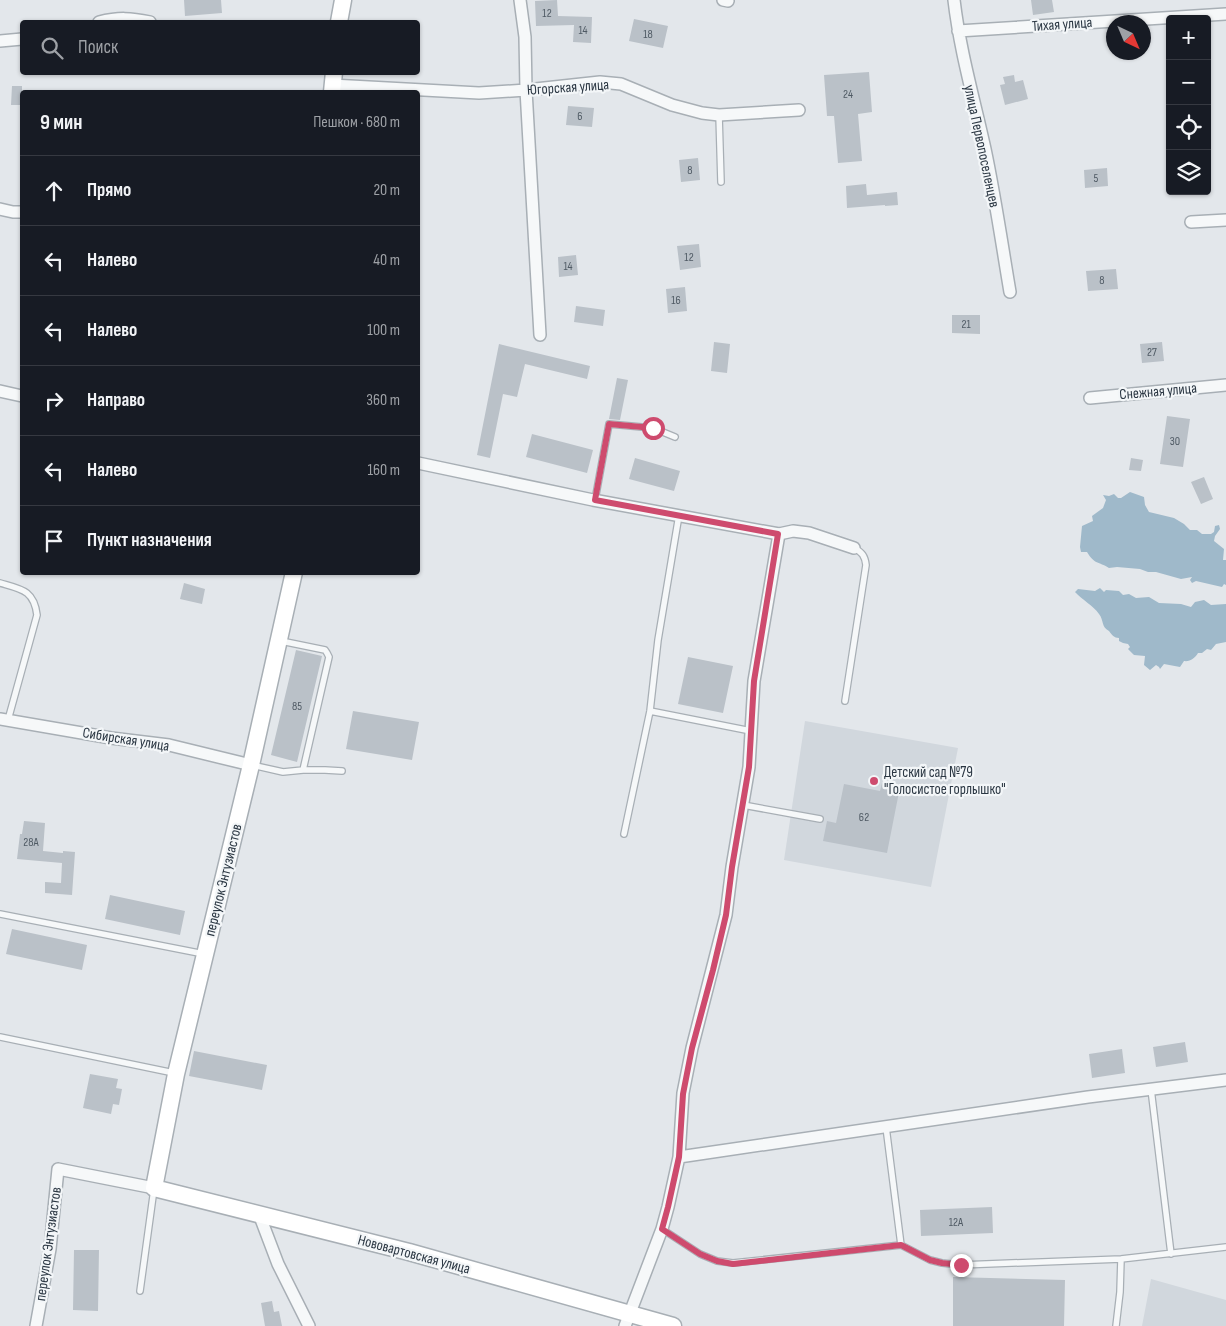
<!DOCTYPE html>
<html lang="ru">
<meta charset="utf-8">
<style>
:root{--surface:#171b24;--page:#242831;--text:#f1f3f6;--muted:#9ea1a6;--line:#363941}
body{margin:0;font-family:"Sofia Sans Condensed",sans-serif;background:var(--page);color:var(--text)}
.controls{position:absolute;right:15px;top:15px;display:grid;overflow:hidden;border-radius:5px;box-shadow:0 1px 4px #0004}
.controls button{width:45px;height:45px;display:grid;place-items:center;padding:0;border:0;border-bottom:1px solid var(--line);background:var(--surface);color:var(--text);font:25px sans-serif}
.compass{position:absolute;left:1106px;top:15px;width:45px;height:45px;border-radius:50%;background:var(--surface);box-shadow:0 1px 4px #0004;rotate:136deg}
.stop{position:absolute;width:15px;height:15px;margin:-11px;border:4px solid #ce4b6e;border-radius:50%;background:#fff}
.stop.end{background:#ce4b6e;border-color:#fff;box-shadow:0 1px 5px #0008}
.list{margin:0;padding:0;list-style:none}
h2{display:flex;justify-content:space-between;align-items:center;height:65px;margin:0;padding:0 20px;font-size:21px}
h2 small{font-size:16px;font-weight:400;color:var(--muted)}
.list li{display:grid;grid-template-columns:32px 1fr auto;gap:15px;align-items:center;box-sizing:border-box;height:70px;padding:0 20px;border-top:1px solid var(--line)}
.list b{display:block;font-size:19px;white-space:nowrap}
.list em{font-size:16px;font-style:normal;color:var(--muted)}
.icon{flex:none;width:28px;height:28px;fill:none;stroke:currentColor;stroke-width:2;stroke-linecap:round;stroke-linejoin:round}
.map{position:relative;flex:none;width:1226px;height:1326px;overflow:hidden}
.search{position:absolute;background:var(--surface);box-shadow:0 1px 4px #0004;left:20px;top:20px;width:400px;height:55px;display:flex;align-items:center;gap:12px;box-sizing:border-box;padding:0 18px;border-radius:5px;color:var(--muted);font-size:19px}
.panel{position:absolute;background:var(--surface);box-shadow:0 1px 4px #0004;left:20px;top:90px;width:400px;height:485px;border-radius:5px}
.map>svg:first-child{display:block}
</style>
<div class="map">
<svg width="1226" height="1326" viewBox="0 0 1226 1326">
<rect width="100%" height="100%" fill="#e3e7eb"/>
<path fill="#d1d7dd" d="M 805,721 L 958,748 L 931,887 L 784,860 Z
M 1151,1279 L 1226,1300 L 1226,1326 L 1142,1326 Z"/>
<path fill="#9fb9ca" d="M 1130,492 L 1144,497 L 1145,505 L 1149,512 L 1174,518 L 1184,524 L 1190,530 L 1197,530 L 1202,534 L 1211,534 L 1214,532 L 1215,526 L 1219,525 L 1220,529 L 1215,536 L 1214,541 L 1224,549 L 1223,560 L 1226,560 L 1226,585 L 1224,584 L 1222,587 L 1196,581 L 1192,583 L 1190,580 L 1192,577 L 1181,579 L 1156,572 L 1148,572 L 1140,569 L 1117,567 L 1109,568 C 1098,561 1095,565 1087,552 L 1081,552 L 1080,547 L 1082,526 L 1093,521 L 1092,516 L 1103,508 L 1106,500 L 1103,495 L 1109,496 L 1114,494 L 1118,498 L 1121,498 Z
M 1100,588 L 1104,592 L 1106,590 L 1119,591 L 1123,595 L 1129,594 L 1136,598 L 1149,597 L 1159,603 L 1181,604 L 1191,607 L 1195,602 L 1204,600 L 1211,605 L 1226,604 L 1226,642 L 1216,644 L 1211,650 L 1207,649 L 1202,653 L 1198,653 C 1195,658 1190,662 1184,661 L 1180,667 L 1164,664 L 1160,669 L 1159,667 L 1156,665 L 1150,670 L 1144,665 L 1145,656 L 1134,655 L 1128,649 L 1130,647 L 1128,644 L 1123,643 L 1119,641 L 1119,638 C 1114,638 1112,635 1109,631 C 1101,627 1104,620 1099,614 C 1093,605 1082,600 1075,592 L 1078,589 L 1095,591 Z"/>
<path fill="#bac1c8" d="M 184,0 L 221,0 L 222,13 L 185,16 Z
M 557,0 L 558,16 L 592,17 L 591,43 L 573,42 L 574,25 L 536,26 L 535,1 Z
M 1031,0 L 1052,0 L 1054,12 L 1033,15 Z
M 634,19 L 668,26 L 663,48 L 629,41 Z
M 869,72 L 872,112 L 858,114 L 862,161 L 838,163 L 834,116 L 827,116 L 824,75 Z
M 1014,75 L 1015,82 L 1023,80 L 1028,99 L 1005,105 L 1000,85 L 1005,84 L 1003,77 Z
M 12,86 L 22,86 L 22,105 L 11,105 Z
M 568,106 L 594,108 L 592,127 L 566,125 Z
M 698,158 L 700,180 L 681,182 L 679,160 Z
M 1107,168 L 1108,186 L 1085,188 L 1084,170 Z
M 866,184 L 867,195 L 897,192 L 898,205 L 885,206 L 885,205 L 847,208 L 846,186 Z
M 699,244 L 701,267 L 680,270 L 677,246 Z
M 576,255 L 578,275 L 559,277 L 558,257 Z
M 1116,269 L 1118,289 L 1088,291 L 1086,271 Z
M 685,287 L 687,311 L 668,313 L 666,289 Z
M 576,306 L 605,310 L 603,326 L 574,322 Z
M 952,315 L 980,315 L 980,334 L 952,333 Z
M 714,342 L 730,344 L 727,373 L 711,371 Z
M 1162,342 L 1164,361 L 1142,363 L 1140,344 Z
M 499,344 L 590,366 L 587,379 L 525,364 L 517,397 L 503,394 L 490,458 L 477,455 Z
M 617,378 L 628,380 L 620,420 L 609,419 Z
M 1167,416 L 1190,419 L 1183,467 L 1160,464 Z
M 532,434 L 593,450 L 587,473 L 526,457 Z
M 635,458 L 680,471 L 674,491 L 629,479 Z
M 1131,458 L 1143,460 L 1141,471 L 1129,470 Z
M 1204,477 L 1213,499 L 1201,504 L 1191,482 Z
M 184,583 L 205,589 L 202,604 L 180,599 Z
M 296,650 L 322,656 L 297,762 L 271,755 Z
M 688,657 L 733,666 L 723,713 L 678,704 Z
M 353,711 L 419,722 L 412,760 L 346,749 Z
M 882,783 L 900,787 L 887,853 L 823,841 L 827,821 L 836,823 L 844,784 L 880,791 Z
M 24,821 L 45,823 L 43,851 L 63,853 L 63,851 L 75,852 L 72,895 L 45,893 L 45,882 L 61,883 L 62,863 L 17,859 L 20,834 L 22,834 Z
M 110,895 L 185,911 L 180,935 L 105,919 Z
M 12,929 L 87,945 L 82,970 L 6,954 Z
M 1185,1042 L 1188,1062 L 1156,1067 L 1153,1047 Z
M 1122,1049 L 1125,1073 L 1092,1078 L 1089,1054 Z
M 194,1051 L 267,1065 L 262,1090 L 189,1076 Z
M 90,1074 L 118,1079 L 116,1088 L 122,1089 L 119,1105 L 113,1104 L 111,1114 L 83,1108 Z
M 992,1207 L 993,1233 L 921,1236 L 920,1210 Z
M 74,1250 L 99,1250 L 98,1311 L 73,1310 Z
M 953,1277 L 1065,1280 L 1064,1326 L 953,1326 Z
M 272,1301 L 274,1312 L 279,1311 L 282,1326 L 265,1326 L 261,1303 Z"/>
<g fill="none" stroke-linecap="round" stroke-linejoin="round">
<defs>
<path id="lane" d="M 719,115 L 721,182
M 595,500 L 609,424 L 653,428 L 675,437
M 0,583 C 21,589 34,590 37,615 L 8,720
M 845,701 L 866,565 C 865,556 862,552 854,548
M 650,711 L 751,731
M 252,765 L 283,772 L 303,770 L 329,657 L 327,653 L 325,650 L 281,641
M 303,770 L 325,770 L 342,771
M 743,805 L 820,819
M 624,834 L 650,711 L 658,640 L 679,515
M 0,914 L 204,954
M 0,1037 L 174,1073
M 1151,1089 L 1171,1254
M 886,1127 L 901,1245
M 662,1229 L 700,1254 L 717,1261 L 733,1263 L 901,1245 L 930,1260 L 942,1263 L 961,1265 L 1121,1259 L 1226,1247
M 140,1291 L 154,1189
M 1116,1326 L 1120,1292 L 1121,1259"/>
<path id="street" d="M 520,0 L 525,37 L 526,90 L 540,335
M 723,0 L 728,1
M 954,0 C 960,51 974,99 985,149 C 995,196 1002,245 1010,292
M 99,22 C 119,17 131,18 150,22
M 958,31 L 1226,14
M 0,41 L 22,39
M 332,85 L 479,93 L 526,90 L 600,82 L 621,84 L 672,105 L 702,113 L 719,115 L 799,110
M 0,209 L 13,212 L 22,212
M 1191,222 L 1226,220
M 0,391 L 22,396
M 1090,398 L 1226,385
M 418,463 L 593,500 L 779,534 L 793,531 L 809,533 L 854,548
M 0,719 L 111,738 L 169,745 L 251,765
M 679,1157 L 1088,1097 L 1226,1080
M 259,1214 L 278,1264 L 309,1326
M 36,1326 L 50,1249 L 58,1169 L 154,1188
M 625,1326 L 662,1229 L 668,1207 L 679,1157 L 683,1093 L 692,1048 L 726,915 L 732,867 L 749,767 L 754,681 L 779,534"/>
<path id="secondary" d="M 339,22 L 343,0
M 332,92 L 334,72
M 294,572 L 251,765 L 176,1074 L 154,1188 L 409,1252 L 673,1326"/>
</defs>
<use href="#lane" stroke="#a8afb5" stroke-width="8"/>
<use href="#street" stroke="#a8afb5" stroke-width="14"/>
<use href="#secondary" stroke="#a8afb5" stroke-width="19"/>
<use href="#lane" stroke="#f6f8f9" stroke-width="5.5"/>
<use href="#street" stroke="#f6f8f9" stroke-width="11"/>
<use href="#secondary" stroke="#fff" stroke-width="16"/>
</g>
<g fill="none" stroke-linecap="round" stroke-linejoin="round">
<path stroke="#ce4b6e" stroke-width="6" d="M 653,428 L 609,424 L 595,500 L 778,534 L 754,681 L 749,767 L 732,867 L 726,915 L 713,970 L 692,1048 L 683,1094 L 679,1157 L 668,1207 L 662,1229 L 700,1254 L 717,1261 L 733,1264 L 901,1245 L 930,1260 L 942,1263 L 961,1265"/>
</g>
<circle fill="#ce4b6e" stroke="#f3f6f8" stroke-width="2" cx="874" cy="781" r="5"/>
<g text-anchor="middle" stroke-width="4.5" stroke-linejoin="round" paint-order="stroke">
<g font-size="12" fill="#4f5a64">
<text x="547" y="17">12</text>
<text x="583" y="34">14</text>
<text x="648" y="38">18</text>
<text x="848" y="98">24</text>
<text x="580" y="120">6</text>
<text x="690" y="174">8</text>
<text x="1096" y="182">5</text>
<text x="689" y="261">12</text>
<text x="568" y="270">14</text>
<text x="1102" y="284">8</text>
<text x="676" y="304">16</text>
<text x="966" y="328">21</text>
<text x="1152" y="356">27</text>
<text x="1175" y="445">30</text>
<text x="297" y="710">85</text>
<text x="864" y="821">62</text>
<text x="31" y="846">28А</text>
<text x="956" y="1226">12А</text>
</g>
<g font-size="15" fill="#2b3743" stroke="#f3f6f8">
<text transform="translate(1062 24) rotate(-4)" y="5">Тихая улица</text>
<text transform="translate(568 87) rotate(-4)" y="5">Югорская улица</text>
<text transform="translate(982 146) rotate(78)" y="5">улица Первопоселенцев</text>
<text transform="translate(1158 391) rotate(-5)" y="5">Снежная улица</text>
<text transform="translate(126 739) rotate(9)" y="5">Сибирская улица</text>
<text transform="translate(223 880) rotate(-76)" y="5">переулок Энтузиастов</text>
<text transform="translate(48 1244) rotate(-82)" y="5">переулок Энтузиастов</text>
<text transform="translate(414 1254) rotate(15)" y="5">Нововартовская улица</text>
</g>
<g font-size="15" fill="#2b3743" stroke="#f3f6f8" text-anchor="start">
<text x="884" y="777">Детский сад №79<tspan x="884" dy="17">"Голосистое горлышко"</tspan></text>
</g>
</g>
</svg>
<div class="controls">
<button>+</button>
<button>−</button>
<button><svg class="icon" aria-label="locate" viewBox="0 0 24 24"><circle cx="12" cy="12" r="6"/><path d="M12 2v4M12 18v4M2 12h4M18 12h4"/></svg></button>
<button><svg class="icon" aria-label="layers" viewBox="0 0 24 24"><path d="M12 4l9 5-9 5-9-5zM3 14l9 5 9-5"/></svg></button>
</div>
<svg class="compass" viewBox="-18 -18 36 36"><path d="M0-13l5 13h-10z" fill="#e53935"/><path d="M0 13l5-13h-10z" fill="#9ea1a6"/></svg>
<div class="stop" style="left:653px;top:428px"></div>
<div class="stop end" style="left:961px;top:1265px"></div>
<div class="search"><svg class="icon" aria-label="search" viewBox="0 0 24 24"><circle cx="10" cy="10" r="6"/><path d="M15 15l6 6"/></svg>Поиск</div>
<section class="panel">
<h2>9 мин<small>Пешком · 680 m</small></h2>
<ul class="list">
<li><svg class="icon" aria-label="ahead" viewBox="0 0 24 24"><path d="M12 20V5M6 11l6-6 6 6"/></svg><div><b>Прямо</b></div><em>20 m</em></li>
<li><svg class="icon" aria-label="left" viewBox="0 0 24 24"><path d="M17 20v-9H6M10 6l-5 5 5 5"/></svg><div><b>Налево</b></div><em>40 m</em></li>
<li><svg class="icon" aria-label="left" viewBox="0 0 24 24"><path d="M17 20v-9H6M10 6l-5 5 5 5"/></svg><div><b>Налево</b></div><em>100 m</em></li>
<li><svg class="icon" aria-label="right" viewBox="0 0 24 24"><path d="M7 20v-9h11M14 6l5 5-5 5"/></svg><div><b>Направо</b></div><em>360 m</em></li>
<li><svg class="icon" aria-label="left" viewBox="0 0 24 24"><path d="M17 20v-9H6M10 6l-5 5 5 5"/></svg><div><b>Налево</b></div><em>160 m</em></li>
<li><svg class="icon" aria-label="arrive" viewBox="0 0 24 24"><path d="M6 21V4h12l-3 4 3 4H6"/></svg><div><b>Пункт назначения</b></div></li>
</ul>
</section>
</div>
